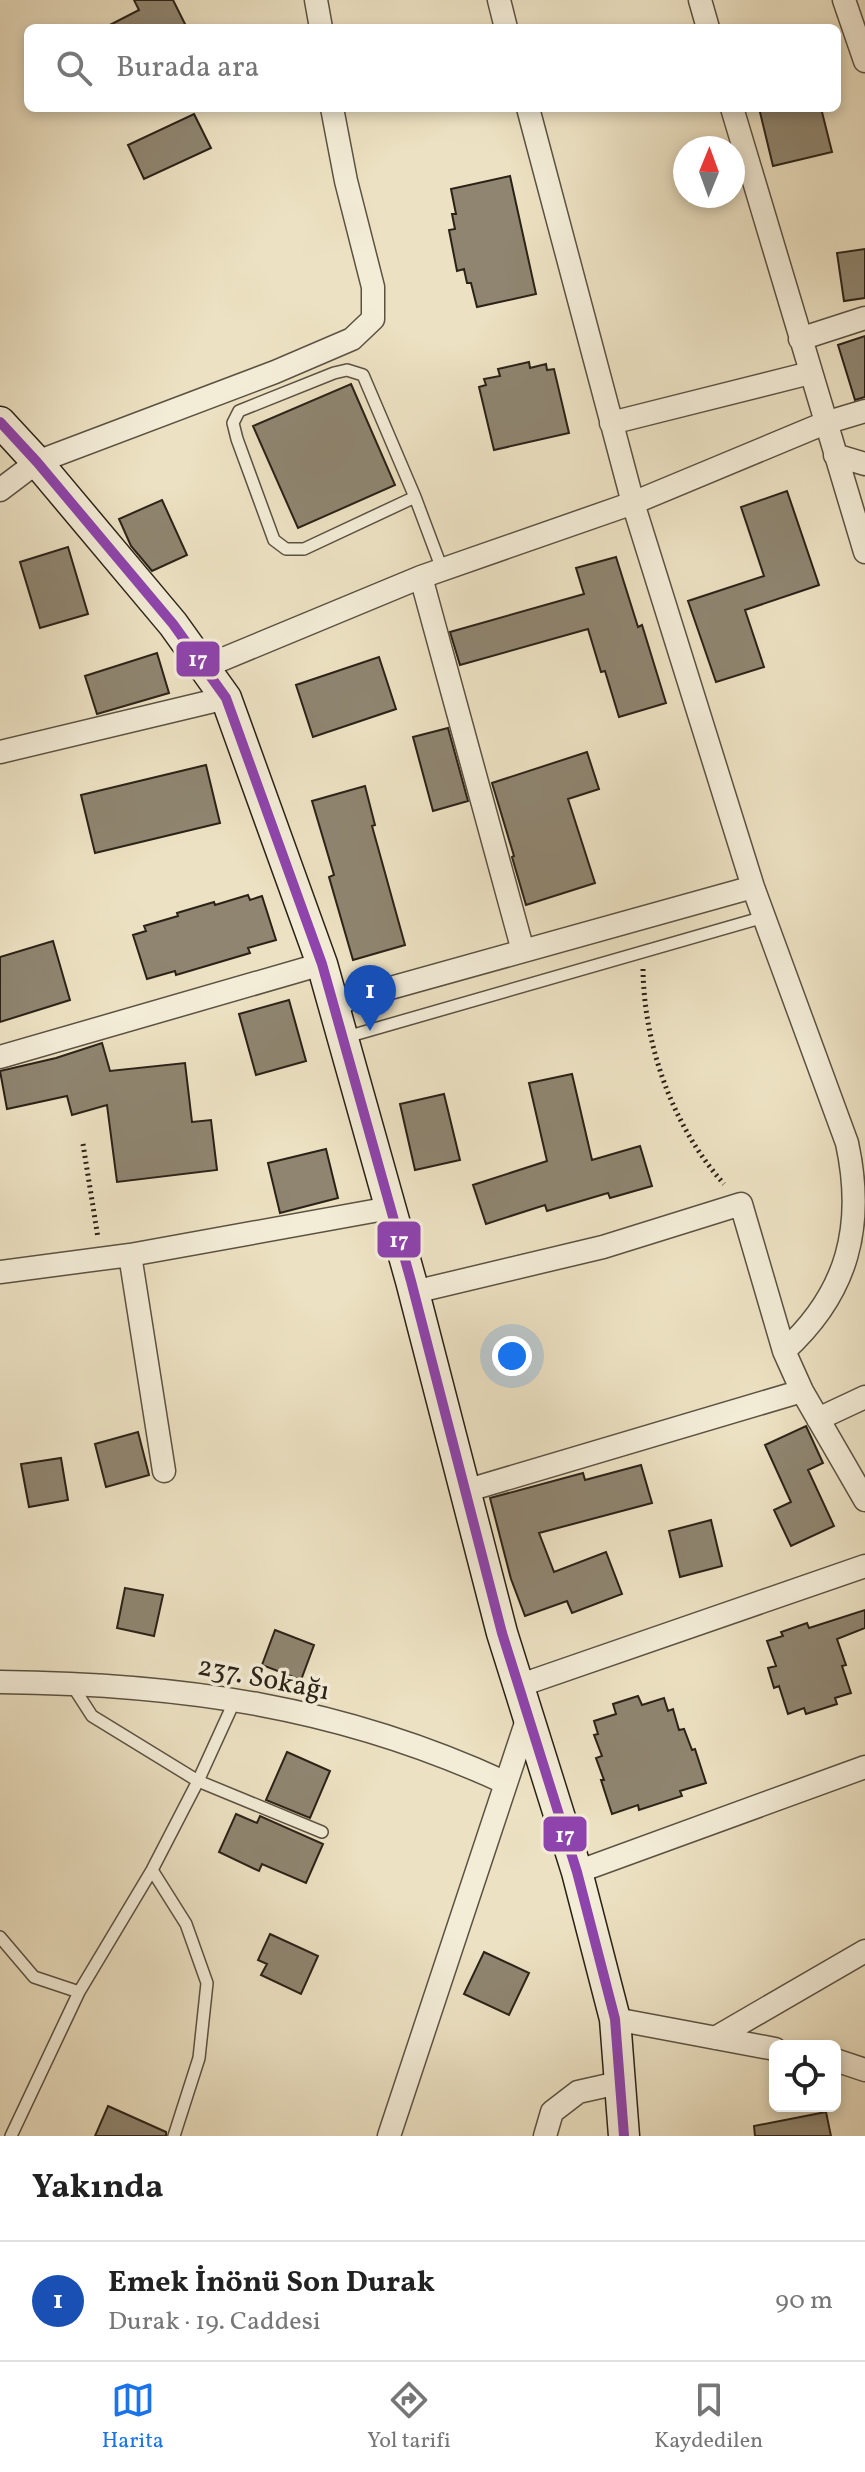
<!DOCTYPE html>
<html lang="tr">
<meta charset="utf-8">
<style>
:root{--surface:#fff;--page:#f2f2f2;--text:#222;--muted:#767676;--line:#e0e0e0;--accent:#1a73e8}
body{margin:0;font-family:Vollkorn,serif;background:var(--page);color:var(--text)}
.controls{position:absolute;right:24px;bottom:24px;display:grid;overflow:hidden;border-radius:12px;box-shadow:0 4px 12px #0003}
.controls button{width:72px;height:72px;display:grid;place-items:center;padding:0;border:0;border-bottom:2px solid var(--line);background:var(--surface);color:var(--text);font:40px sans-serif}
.compass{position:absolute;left:673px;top:136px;width:72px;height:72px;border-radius:50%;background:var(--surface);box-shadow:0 4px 12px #0003;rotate:1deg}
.you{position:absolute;left:512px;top:1356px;width:28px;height:28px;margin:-20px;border:6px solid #fff;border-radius:50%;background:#1a73e8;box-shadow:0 0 0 12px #1a73e833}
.badge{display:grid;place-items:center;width:52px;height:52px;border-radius:50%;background:var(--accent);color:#fff;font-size:26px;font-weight:700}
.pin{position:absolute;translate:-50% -66px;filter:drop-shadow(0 2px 4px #0008)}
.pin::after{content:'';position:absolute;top:42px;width:28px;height:24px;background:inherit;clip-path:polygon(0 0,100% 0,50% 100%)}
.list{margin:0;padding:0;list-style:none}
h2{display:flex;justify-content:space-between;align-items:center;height:104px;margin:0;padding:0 32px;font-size:34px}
h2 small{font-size:26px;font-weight:400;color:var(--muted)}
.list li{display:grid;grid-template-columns:52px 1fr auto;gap:24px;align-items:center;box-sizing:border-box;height:120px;padding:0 32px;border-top:2px solid var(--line)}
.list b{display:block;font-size:30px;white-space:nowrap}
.list p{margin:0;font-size:26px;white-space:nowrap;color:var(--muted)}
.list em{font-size:26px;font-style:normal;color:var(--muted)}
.icon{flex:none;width:44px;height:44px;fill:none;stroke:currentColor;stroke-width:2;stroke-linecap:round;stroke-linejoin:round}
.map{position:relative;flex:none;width:865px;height:2136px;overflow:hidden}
.search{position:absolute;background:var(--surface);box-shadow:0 4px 12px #0003;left:24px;right:24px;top:24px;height:88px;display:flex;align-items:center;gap:20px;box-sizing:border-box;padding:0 28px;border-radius:12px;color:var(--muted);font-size:30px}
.sheet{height:224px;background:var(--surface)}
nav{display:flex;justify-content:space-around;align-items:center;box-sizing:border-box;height:112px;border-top:2px solid var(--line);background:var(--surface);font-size:22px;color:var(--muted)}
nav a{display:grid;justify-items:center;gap:4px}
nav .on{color:var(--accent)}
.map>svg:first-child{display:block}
</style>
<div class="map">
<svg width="865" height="2136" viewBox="0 0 865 2136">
<rect width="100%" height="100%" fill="#ece1c2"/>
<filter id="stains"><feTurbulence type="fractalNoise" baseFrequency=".0025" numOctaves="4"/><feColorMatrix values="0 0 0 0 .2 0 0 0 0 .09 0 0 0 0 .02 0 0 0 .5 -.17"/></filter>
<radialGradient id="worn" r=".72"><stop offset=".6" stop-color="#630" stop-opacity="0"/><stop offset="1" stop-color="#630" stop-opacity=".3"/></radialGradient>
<path fill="#8f8570" stroke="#2b2217" stroke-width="2" d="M 134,0 L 173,0 L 187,28 L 104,28 L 139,10 Z
M 759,108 L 821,108 L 832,152 L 773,166 Z
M 194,114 L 211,148 L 144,179 L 128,145 Z
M 510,176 L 536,294 L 477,307 L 471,283 L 467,283 L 464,269 L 457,271 L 449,230 L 455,229 L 452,214 L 456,214 L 451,189 Z
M 865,249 L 865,298 L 844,301 L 837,253 Z
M 865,336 L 865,397 L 855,400 L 838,345 Z
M 529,362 L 530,368 L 546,364 L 547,370 L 554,369 L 569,433 L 494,450 L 479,387 L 486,385 L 484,379 L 500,376 L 498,369 Z
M 351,384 L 395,485 L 298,528 L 253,426 Z
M 787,491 L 819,585 L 745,610 L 764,667 L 716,682 L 688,601 L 764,576 L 741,507 Z
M 162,500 L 187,555 L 152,571 L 131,546 L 119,519 Z
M 68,547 L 88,614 L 40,628 L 20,562 Z
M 616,557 L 638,627 L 642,625 L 666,703 L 619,717 L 605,671 L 601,672 L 588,629 L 460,665 L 450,632 L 584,594 L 576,568 Z
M 157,653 L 169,693 L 97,714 L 85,676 Z
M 379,657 L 396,709 L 313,737 L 296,685 Z
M 448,728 L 468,801 L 433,811 L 413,737 Z
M 587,752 L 599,789 L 568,799 L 595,883 L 526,905 L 512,857 L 514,856 L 492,783 Z
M 206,765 L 220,823 L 95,853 L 81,795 Z
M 365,786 L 375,825 L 372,826 L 405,945 L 353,960 L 329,877 L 334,875 L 312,801 Z
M 248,895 L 250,900 L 262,896 L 276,940 L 248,948 L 250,953 L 176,975 L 175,971 L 147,979 L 133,935 L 146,931 L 144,926 L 178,916 L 177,913 L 214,902 L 215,905 Z
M 53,941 L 70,1000 L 0,1022 L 0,957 Z
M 289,1000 L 306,1061 L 256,1075 L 239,1014 Z
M 102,1043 L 110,1071 L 185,1063 L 192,1122 L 211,1120 L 217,1170 L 117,1182 L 107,1105 L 72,1115 L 67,1096 L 7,1109 L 0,1071 L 56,1058 Z
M 572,1074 L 592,1160 L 640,1146 L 652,1186 L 610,1198 L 608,1193 L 547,1211 L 545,1205 L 486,1224 L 473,1185 L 547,1161 L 529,1083 Z
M 444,1094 L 460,1160 L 415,1170 L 400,1104 Z
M 326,1149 L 338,1198 L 280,1213 L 268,1163 Z
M 806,1426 L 823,1463 L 808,1470 L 834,1526 L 791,1546 L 774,1510 L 791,1502 L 765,1445 Z
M 138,1432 L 149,1475 L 106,1487 L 95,1444 Z
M 61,1458 L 68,1500 L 29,1507 L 21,1464 Z
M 641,1465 L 652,1503 L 539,1533 L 554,1572 L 606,1552 L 622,1594 L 572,1613 L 567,1601 L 525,1616 L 511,1579 L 490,1498 L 583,1473 L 585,1480 Z
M 711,1520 L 722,1566 L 680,1577 L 669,1531 Z
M 125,1588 L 163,1595 L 154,1636 L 117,1628 Z
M 865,1610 L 865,1628 L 837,1639 L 846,1665 L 842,1666 L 851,1693 L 835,1698 L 837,1704 L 806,1714 L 804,1708 L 788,1714 L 779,1686 L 774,1688 L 768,1668 L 776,1666 L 767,1641 L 783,1636 L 781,1632 L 807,1623 L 809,1628 Z
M 275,1630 L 314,1645 L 301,1680 L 262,1665 Z
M 638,1696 L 642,1705 L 664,1698 L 668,1711 L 673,1709 L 679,1730 L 684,1729 L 692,1750 L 695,1749 L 706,1783 L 680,1791 L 682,1796 L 639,1810 L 638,1805 L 612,1814 L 601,1780 L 604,1780 L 596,1758 L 602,1756 L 594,1735 L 598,1734 L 594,1721 L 616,1714 L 613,1704 Z
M 287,1752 L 330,1771 L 310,1818 L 266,1800 Z
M 236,1814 L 257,1823 L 260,1816 L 323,1844 L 306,1883 L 262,1864 L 259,1871 L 219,1852 Z
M 270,1934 L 318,1956 L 301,1994 L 261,1975 L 267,1964 L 258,1960 Z
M 484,1952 L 529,1973 L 509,2015 L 464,1994 Z
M 108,2106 L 166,2132 L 166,2136 L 95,2136 Z
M 826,2112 L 831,2136 L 755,2136 L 754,2126 Z"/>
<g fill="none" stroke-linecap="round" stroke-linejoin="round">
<defs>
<path id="lane" d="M 415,497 L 304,549 L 286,549 L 274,540 L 237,439 L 233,423 L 239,411 L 334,373 L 347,370 L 363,375 L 415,497 L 442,569
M 343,1038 L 764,917
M 72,1685 L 92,1716 L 198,1781 L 322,1832
M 152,1870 L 186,1924 L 207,1983 L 199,2058 L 174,2136
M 0,1937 L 34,1977 L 79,1992
M 11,2136 L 79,1992 L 152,1870 L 198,1781 L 235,1700"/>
<path id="street" d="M 316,0 L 321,28
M 499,0 L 506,28
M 700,0 L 708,28
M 844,0 L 865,61
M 528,108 L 633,503 L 753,887 L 847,1143 C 865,1226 848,1293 784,1351
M 732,108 L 865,552
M 800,339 L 865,318
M 611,423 L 810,373
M 835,455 L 865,464
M 0,490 L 37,462 L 275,372 L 352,339 L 373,319 L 373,287 L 346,181 L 332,108
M 421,577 L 523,951
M 204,667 L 421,577 L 633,503 L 825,423 L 865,411
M 0,752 L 226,698
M 333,1004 L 753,887
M 0,1057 L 322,964
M 130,1255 L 164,1471
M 0,1272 L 130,1255 L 390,1208
M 414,1292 L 603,1247 L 741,1204 L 784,1351 L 802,1391 L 865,1500
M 818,1419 L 865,1397
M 465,1491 L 802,1391
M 0,1682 C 181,1684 340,1706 506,1783
M 518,1686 L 865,1566
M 577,1872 L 865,1767
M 615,2019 L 775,2049
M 715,2038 L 865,1951
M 835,2060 L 865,2070
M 389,2136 L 528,1717
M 545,2136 L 552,2112 L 578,2092 L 618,2083"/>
<path id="secondary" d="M 0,422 L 37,462 L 173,624 L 226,698 L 322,964 L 411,1281 L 502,1633 L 577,1872 L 615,2019 L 624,2136"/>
</defs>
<use href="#lane" stroke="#5b5242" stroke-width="14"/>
<use href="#street" stroke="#5b5242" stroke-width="25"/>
<use href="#secondary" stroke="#2b2217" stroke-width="33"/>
<path stroke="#2b2217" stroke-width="5" stroke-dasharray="2 4" stroke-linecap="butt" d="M 643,969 C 644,1046 673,1127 724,1184
M 83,1144 L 98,1238"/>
<use href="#lane" stroke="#f3ecd7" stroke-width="11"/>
<use href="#street" stroke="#f3ecd7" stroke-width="22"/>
<use href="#secondary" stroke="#f3ecd7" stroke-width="30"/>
<defs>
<path id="bus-1" d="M 0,422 L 37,462 L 173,624 L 226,698 L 322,964 L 411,1281 L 502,1633 L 577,1872 L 615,2019 L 624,2136"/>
</defs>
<use href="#bus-1" stroke="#f3ecd7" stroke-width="16"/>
<use href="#bus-1" stroke="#8e44ad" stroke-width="10"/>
</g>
<g text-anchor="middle" stroke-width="7" stroke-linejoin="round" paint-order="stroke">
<g font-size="28" fill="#2b2217" stroke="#f3ecd7">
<text transform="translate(264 1677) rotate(11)" y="10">237. Sokağı</text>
</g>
</g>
<g stroke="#f3ecd7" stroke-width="3">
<rect x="175" y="640" width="46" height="38" rx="8" fill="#8e44ad"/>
<rect x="376" y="1220" width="46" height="39" rx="8" fill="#8e44ad"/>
<rect x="542" y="1815" width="46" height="38" rx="8" fill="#8e44ad"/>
</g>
<g font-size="22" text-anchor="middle" font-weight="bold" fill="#fff">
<text x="198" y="666">17</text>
<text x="399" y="1247">17</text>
<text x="565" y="1842">17</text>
</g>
<rect width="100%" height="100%" filter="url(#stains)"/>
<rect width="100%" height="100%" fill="url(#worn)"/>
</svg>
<div class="controls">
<button><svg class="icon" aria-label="locate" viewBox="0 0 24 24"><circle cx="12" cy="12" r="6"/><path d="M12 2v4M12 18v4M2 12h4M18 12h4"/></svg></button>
</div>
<svg class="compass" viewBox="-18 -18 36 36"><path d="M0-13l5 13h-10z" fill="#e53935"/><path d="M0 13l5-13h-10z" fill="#767676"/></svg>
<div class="you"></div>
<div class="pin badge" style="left:370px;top:1031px;background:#1a4fb4">1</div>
<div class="search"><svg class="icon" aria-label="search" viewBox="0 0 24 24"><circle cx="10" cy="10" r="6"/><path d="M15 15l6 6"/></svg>Burada ara</div>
</div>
<section class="sheet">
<h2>Yakında<small></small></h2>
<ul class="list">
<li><span class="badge" style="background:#1a4fb4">1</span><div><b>Emek İnönü Son Durak</b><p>Durak · 19. Caddesi</p></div><em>90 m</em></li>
</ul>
</section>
<nav>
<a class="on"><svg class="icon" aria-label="map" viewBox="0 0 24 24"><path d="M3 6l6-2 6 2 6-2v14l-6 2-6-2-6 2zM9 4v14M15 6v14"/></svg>Harita</a>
<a><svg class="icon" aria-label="directions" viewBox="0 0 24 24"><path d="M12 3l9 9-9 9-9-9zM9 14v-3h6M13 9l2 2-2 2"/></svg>Yol tarifi</a>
<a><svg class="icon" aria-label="saved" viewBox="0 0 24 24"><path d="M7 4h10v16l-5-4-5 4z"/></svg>Kaydedilen</a>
</nav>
